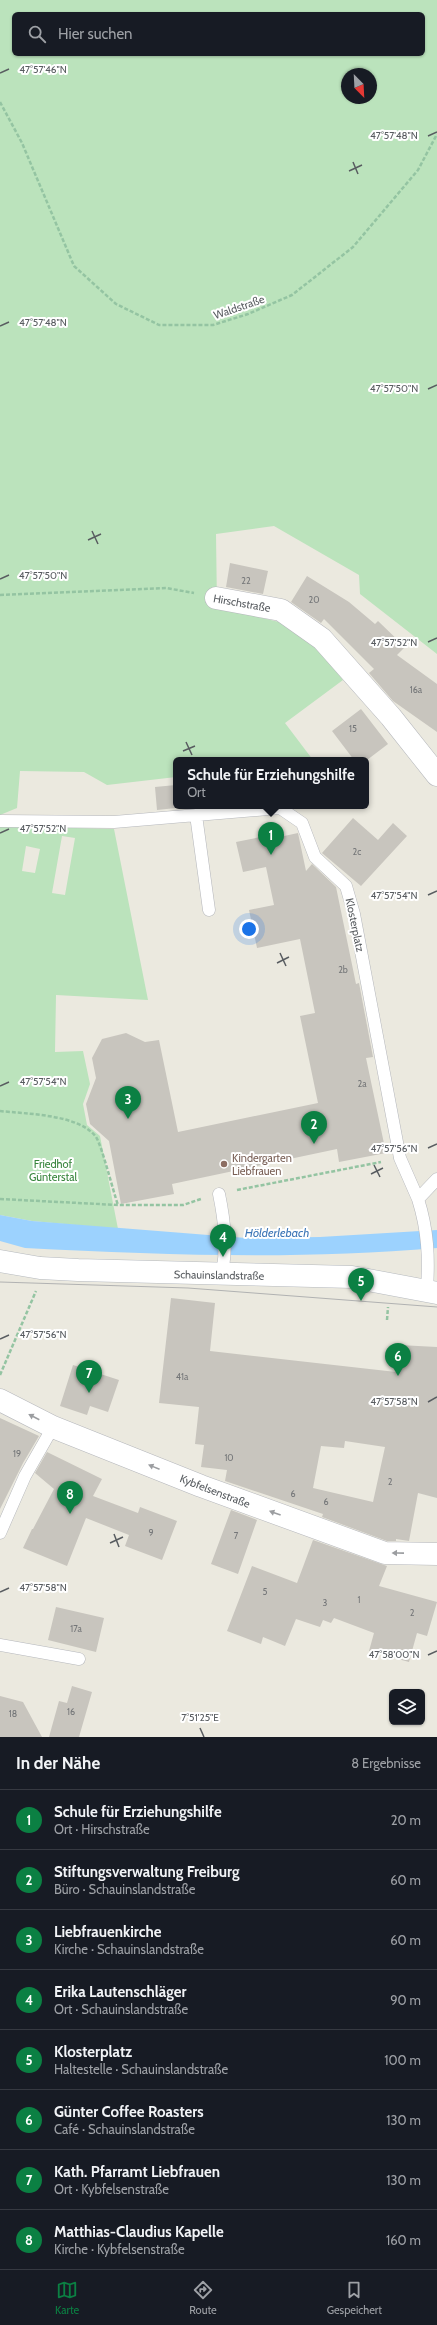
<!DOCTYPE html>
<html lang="de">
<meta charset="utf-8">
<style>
:root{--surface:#171b24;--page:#242831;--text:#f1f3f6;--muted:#9ea1a6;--line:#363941;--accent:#0b8043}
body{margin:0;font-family:Cabin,sans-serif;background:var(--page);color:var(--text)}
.controls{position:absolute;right:12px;bottom:12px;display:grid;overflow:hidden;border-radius:6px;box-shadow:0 1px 3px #0004}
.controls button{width:36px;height:36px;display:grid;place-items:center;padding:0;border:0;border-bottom:1px solid var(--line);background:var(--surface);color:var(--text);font:20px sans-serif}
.compass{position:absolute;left:341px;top:68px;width:36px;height:36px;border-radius:50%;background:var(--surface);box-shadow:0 1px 3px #0004;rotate:156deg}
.you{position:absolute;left:249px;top:929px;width:14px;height:14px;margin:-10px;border:3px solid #fff;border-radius:50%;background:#1a73e8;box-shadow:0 0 0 6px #1a73e833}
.badge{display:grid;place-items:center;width:26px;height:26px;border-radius:50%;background:var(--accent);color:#fff;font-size:13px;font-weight:700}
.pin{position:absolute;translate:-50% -33px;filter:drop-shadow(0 1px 2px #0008)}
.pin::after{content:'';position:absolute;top:21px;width:14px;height:12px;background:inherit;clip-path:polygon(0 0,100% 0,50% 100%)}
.popup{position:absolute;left:173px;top:757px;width:196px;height:52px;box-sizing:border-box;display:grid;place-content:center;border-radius:6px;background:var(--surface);filter:drop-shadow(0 1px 3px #0005);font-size:13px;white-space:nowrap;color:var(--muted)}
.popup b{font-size:15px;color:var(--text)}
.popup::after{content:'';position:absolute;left:50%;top:100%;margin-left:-8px;border:8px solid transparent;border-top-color:var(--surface)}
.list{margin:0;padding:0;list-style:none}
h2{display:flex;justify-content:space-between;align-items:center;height:52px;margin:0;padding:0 16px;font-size:17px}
h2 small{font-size:13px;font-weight:400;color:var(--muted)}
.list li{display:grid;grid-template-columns:26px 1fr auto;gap:12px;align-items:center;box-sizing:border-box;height:60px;padding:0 16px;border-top:1px solid var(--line)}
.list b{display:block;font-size:15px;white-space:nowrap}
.list p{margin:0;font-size:13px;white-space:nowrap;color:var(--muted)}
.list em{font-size:13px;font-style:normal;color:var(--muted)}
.icon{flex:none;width:22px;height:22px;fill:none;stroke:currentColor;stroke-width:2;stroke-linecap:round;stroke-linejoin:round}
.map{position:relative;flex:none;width:437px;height:1737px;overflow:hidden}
.search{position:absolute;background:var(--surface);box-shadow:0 1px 3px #0004;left:12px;right:12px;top:12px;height:44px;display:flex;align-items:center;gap:10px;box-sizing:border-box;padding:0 14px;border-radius:6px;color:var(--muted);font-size:15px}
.sheet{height:532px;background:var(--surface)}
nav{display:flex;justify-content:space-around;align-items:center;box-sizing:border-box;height:56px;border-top:1px solid var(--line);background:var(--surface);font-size:11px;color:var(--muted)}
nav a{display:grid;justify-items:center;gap:2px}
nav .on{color:var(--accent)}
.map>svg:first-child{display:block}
</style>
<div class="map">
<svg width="437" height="1737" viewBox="0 0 437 1737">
<rect width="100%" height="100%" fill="#ebe9df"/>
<path fill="#bbe3bc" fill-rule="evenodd" d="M 0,0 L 437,0 L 437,654 L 360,594 L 359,575 L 274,526 L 216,534 L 217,607 L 279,622 L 314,643 L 343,680 L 285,723 L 313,760 L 176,760 L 176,777 L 107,785 L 84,772 L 20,771 L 17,808 L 0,815 ZM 14,14 L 423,14 L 423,54 L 14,54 ZM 347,74 L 371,74 L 371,98 L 347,98 Z
M 0,826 L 114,829 L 148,1000 L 56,995 L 55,1052 L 83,1051 L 90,1084 L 83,1104 L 87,1125 L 100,1136 L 118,1229 L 32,1221 L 0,1215 ZM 62,836 L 75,838 L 65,895 L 52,893 ZM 26,846 L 40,849 L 35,873 L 22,871 Z"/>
<path fill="#9cd2fe" d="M 0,1215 L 32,1221 L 246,1238 L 320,1237 L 437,1230 L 437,1248 C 300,1260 162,1255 25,1248 L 0,1241 Z"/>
<path fill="#c8c5be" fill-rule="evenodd" d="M 230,563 L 268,571 L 263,594 L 226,587 Z
M 307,576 L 349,602 L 375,624 L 378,621 L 405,647 L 397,655 L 437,684 L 437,732 L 393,701 L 369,673 L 374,669 L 324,619 L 321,623 L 291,602 Z
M 361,709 L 388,744 L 367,760 L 354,760 L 332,731 Z
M 176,785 L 176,808 L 157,810 L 155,787 Z
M 353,818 L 378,840 L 393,823 L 407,836 L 361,886 L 322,853 Z
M 298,833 L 306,871 L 312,864 L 336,887 L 356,984 L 359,983 L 373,1057 L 366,1058 L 386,1153 L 339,1162 L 337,1149 L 172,1184 L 174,1194 L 121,1204 L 109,1141 L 90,1124 L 86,1104 L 96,1078 L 92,1058 L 102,1039 L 126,1033 L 145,1042 L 159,1040 L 178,1132 L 318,1103 L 300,1016 L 315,1013 L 300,939 L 257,948 L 249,910 L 274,905 L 266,867 L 243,872 L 236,842 L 275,834 L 275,838 Z
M 171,1298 L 215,1303 L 210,1351 L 396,1372 L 399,1345 L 437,1347 L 437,1498 L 418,1493 L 409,1541 L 396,1539 L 396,1541 L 387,1541 L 322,1517 L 323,1514 L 225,1481 L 227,1470 L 201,1467 L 204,1445 L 195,1444 L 199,1407 L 159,1403 ZM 345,1441 L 385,1447 L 373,1502 L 313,1488 L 321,1446 L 344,1448 Z
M 73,1365 L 119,1380 L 108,1412 L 90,1406 L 87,1415 L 60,1406 Z
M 0,1418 L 39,1436 L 23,1463 L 0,1509 Z
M 47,1452 L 102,1479 L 93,1496 L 138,1513 L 140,1507 L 177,1521 L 162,1560 L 125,1546 L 129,1535 L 86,1518 L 67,1566 L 23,1548 L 32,1529 L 33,1529 L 54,1489 L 35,1473 Z
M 231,1510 L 257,1520 L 238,1574 L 211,1564 Z
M 313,1540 L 387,1566 L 379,1586 L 437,1602 L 427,1636 L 417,1633 L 409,1662 L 369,1651 L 374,1633 L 334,1618 L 331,1623 L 323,1620 L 320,1627 L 296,1619 L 285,1646 L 263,1637 L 261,1644 L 227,1631 L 252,1566 L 297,1583 Z
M 56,1607 L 104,1618 L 96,1652 L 48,1640 Z
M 72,1686 L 92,1692 L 79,1737 L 49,1737 L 59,1701 L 67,1703 Z
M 0,1696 L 23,1702 L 42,1737 L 0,1737 Z"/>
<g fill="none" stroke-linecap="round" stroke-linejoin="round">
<defs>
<path id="service" d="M 196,815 L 209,910
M 0,821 L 114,822 L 280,808 L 302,823 L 315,857 L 346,886 L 354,914 L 400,1158 L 418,1199
M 219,1194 C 225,1223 227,1246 222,1275
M 427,1290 C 429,1257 428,1231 418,1199 L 437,1179
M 0,1533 L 25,1476 L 53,1427
M 0,1645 L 79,1659"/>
<path id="minor" d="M 216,598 L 281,610 L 322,639 L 391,717 L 437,775
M 0,1400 L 53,1427 L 201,1486 L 385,1553 L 437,1554"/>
<path id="secondary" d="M 0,1261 L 40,1268 L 78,1270 L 352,1277 L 437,1293"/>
</defs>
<use href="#service" stroke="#b5b7bc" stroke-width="13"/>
<use href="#minor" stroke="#b5b7bc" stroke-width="23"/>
<use href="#secondary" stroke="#b5b9be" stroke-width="23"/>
<path stroke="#94c4a2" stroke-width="2.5" stroke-dasharray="4 2" stroke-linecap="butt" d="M 0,102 L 22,143 L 74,266 L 116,304 L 159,325 L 213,325 L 248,314 L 292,295 L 353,247 L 418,170 L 437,134
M 0,595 L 166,588 L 194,593
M 0,1111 C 26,1114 79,1114 96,1137 C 102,1146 113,1191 118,1205
M 237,1190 L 381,1162
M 0,1199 L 118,1205 L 183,1205 L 201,1199
M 387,1320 L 388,1307
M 0,1375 L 36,1291"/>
<use href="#service" stroke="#fff" stroke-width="12"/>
<use href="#minor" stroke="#fff" stroke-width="22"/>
<use href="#secondary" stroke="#fff" stroke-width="22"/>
<path stroke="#b1b2b2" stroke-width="1" d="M 0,1282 L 188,1288 L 437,1307"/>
</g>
<defs><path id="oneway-solid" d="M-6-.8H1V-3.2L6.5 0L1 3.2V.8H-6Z"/></defs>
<g fill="#9b9da0">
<use href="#oneway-solid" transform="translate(34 1417) rotate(-153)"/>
<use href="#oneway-solid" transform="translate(154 1467) rotate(-158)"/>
<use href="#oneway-solid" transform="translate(275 1513) rotate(-160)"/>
<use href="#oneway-solid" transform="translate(398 1553) rotate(-179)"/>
</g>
<path fill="none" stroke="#585c60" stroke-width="1.5" d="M 0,73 L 9,69M 428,136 L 437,132M 353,162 L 358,174M 349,171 L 362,165M 0,326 L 9,322M 428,389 L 437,385M 92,531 L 98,544M 88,540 L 101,534M 0,579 L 9,575M 428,642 L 437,638M 186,742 L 192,755M 183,751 L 195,746M 0,833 L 9,829M 428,895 L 437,891M 280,953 L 286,966M 277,963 L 289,957M 0,1086 L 9,1082M 428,1148 L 437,1144M 374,1165 L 380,1177M 371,1174 L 383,1168M 0,1339 L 9,1335M 428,1402 L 437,1397M 114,1534 L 119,1547M 110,1543 L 123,1537M 0,1592 L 9,1588M 428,1655 L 437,1651M 200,1728 L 204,1737"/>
<circle fill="#8d6e63" stroke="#fff" stroke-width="1.5" cx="224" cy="1164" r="4"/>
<g text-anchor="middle" stroke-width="4" stroke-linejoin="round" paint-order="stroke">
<g font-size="9" fill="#747678">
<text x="246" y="584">22</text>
<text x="314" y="603">20</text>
<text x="416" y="693">16a</text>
<text x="353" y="732">15</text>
<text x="357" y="855">2c</text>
<text x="343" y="973">2b</text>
<text x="362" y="1087">2a</text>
<text x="182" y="1380">41a</text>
<text x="17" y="1457">19</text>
<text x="229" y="1461">10</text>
<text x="390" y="1485">2</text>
<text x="293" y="1497">6</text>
<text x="326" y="1505">6</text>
<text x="151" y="1536">9</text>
<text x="236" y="1539">7</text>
<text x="265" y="1595">5</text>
<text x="359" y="1603">1</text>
<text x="325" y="1606">3</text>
<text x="412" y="1616">2</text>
<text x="76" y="1632">17a</text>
<text x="71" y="1715">16</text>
<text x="13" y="1717">18</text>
</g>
<g font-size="11" fill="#585c60" stroke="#fff">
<text transform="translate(239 307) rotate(-19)" y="4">Waldstraße</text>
<text transform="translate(242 603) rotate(10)" y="4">Hirschstraße</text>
<text transform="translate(355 925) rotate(78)" y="4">Klosterplatz</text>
<text transform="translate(219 1275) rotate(1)" y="4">Schauinslandstraße</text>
<text transform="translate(215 1491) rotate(21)" y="4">Kybfelsenstraße</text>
</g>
<g font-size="11" fill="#785e54" stroke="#fff" text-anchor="start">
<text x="232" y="1162">Kindergarten<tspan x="232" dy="13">Liebfrauen</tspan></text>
</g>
<g font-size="11" fill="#35833a" stroke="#fff">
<text x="53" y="1168">Friedhof<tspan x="53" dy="13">Günterstal</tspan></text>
</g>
<g font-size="12" font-style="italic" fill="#3e77b7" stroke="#fff">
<text x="277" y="1237">Hölderlebach</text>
</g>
</g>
<g font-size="10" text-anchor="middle" fill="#585c60" stroke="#fff" stroke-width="4" stroke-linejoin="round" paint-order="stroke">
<text x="43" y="73">47°57'46"N</text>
<text x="394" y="139">47°57'48"N</text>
<text x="43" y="326">47°57'48"N</text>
<text x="394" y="392">47°57'50"N</text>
<text x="43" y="579">47°57'50"N</text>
<text x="394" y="646">47°57'52"N</text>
<text x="43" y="832">47°57'52"N</text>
<text x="394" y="899">47°57'54"N</text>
<text x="43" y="1085">47°57'54"N</text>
<text x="394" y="1152">47°57'56"N</text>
<text x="43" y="1338">47°57'56"N</text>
<text x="394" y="1405">47°57'58"N</text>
<text x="43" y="1591">47°57'58"N</text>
<text x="394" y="1658">47°58'00"N</text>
<text x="200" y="1721">7°51'25"E</text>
</g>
</svg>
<div class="controls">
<button><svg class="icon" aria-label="layers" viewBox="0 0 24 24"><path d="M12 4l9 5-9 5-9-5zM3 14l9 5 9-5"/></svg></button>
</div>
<svg class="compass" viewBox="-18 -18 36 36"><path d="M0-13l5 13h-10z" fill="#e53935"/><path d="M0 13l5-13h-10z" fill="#9ea1a6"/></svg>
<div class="you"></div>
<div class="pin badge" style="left:271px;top:855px">1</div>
<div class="popup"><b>Schule für Erziehungshilfe</b>Ort</div>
<div class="pin badge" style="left:314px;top:1144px">2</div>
<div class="pin badge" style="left:128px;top:1119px">3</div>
<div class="pin badge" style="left:223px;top:1257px">4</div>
<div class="pin badge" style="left:361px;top:1301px">5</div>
<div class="pin badge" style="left:398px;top:1376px">6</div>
<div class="pin badge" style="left:89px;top:1393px">7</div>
<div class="pin badge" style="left:70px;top:1514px">8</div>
<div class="search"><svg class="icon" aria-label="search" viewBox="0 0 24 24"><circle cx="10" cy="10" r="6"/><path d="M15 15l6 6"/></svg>Hier suchen</div>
</div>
<section class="sheet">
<h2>In der Nähe<small>8 Ergebnisse</small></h2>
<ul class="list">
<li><span class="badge">1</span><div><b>Schule für Erziehungshilfe</b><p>Ort · Hirschstraße</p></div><em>20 m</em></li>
<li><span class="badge">2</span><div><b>Stiftungsverwaltung Freiburg</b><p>Büro · Schauinslandstraße</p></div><em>60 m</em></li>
<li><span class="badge">3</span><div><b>Liebfrauenkirche</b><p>Kirche · Schauinslandstraße</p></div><em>60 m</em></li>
<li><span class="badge">4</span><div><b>Erika Lautenschläger</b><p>Ort · Schauinslandstraße</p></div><em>90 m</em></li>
<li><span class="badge">5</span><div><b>Klosterplatz</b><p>Haltestelle · Schauinslandstraße</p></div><em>100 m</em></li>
<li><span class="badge">6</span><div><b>Günter Coffee Roasters</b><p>Café · Schauinslandstraße</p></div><em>130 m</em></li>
<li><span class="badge">7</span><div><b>Kath. Pfarramt Liebfrauen</b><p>Ort · Kybfelsenstraße</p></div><em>130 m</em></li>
<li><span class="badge">8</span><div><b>Matthias-Claudius Kapelle</b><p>Kirche · Kybfelsenstraße</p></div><em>160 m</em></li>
</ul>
</section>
<nav>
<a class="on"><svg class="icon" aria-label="map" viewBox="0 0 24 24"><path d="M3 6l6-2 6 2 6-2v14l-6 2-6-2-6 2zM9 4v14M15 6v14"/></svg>Karte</a>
<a><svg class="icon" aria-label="directions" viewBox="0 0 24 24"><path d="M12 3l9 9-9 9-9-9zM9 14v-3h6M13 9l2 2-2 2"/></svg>Route</a>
<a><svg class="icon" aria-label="saved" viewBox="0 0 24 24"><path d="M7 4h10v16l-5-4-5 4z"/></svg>Gespeichert</a>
</nav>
